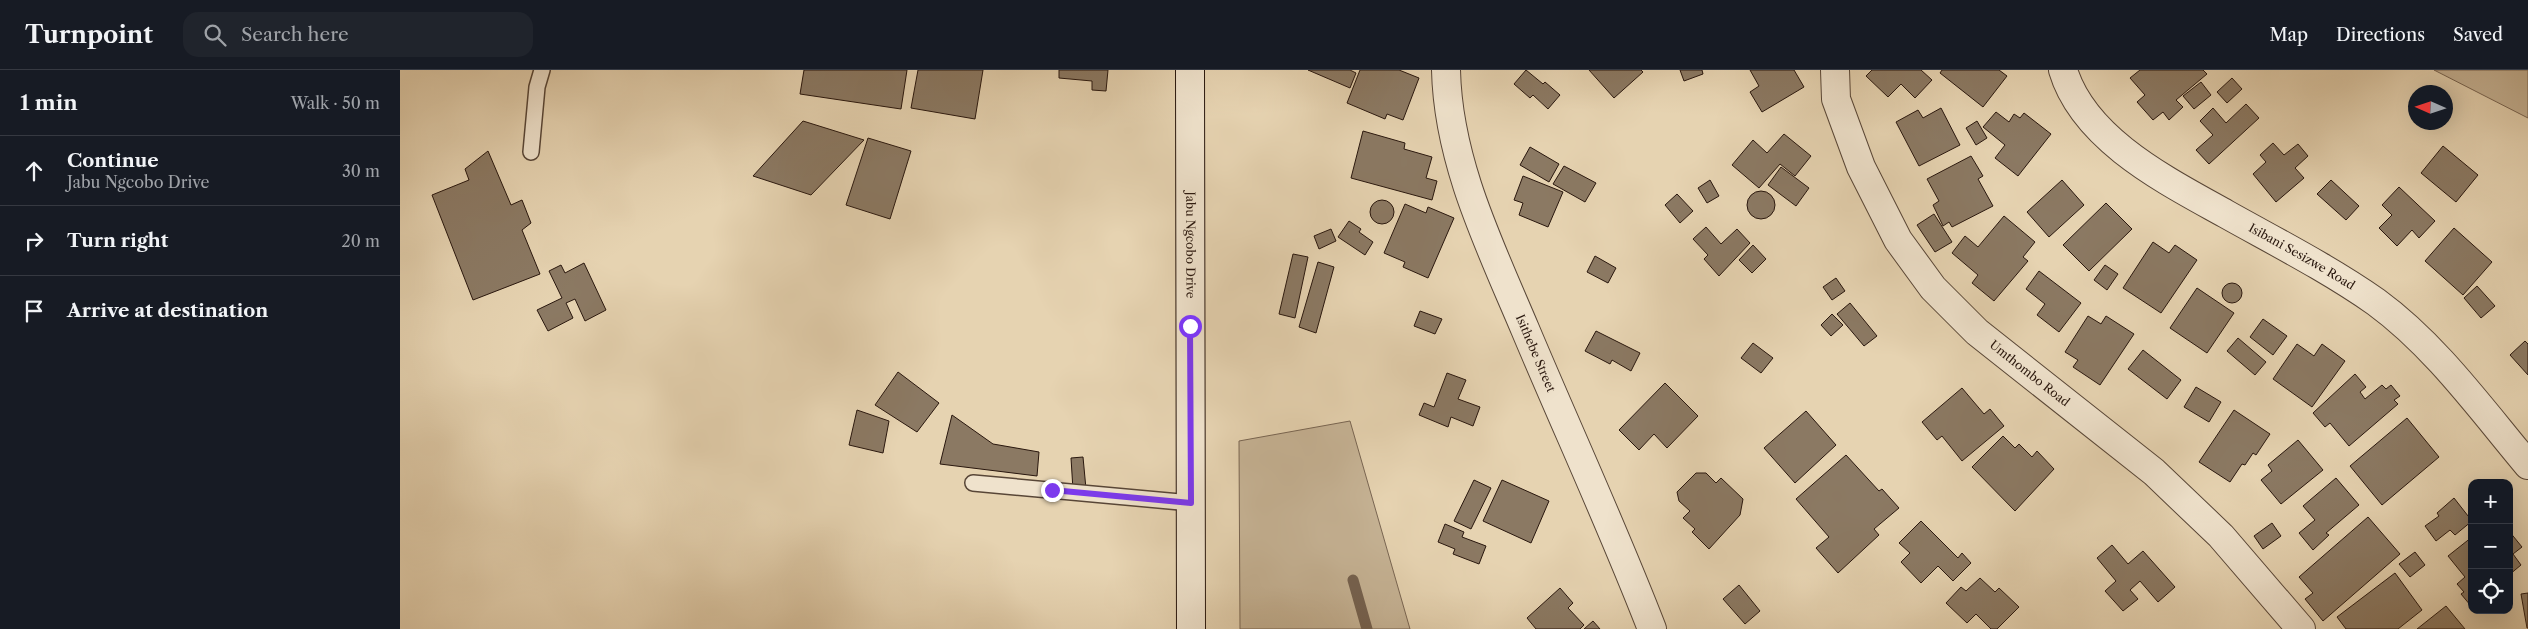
<!DOCTYPE html>
<meta charset="utf-8">
<style>
:root{--surface:#171b24;--page:#20242c;--text:#f1f3f6;--muted:#9ea1a6;--line:#363941}
body{margin:0;font-family:"Libre Caslon Text",serif;background:var(--page);color:var(--text)}
.controls{position:absolute;right:15px;bottom:15px;display:grid;overflow:hidden;border-radius:10px;box-shadow:0 5px 20px #0002}
.controls button{width:45px;height:45px;display:grid;place-items:center;padding:0;border:0;border-bottom:1px solid var(--line);background:var(--surface);color:var(--text);font:25px sans-serif}
.compass{position:absolute;left:2008px;top:15px;width:45px;height:45px;border-radius:50%;background:var(--surface);box-shadow:0 5px 20px #0002;rotate:273deg}
.stop{position:absolute;width:15px;height:15px;margin:-11px;border:4px solid #7c3aed;border-radius:50%;background:#fff}
.stop.end{background:#7c3aed;border-color:#fff;box-shadow:0 1px 5px #0008}
.list{margin:0;padding:0;list-style:none}
h2{display:flex;justify-content:space-between;align-items:center;height:65px;margin:0;padding:0 20px;font-size:21px}
h2 small{font-size:16px;font-weight:400;color:var(--muted)}
.list li{display:grid;grid-template-columns:32px 1fr auto;gap:15px;align-items:center;box-sizing:border-box;height:70px;padding:0 20px;border-top:1px solid var(--line)}
.list b{display:block;font-size:19px;white-space:nowrap}
.list p{margin:0;font-size:16px;white-space:nowrap;color:var(--muted)}
.list em{font-size:16px;font-style:normal;color:var(--muted)}
.icon{flex:none;width:28px;height:28px;fill:none;stroke:currentColor;stroke-width:2;stroke-linecap:round;stroke-linejoin:round}
.map{position:relative;flex:none;width:2128px;height:559px;overflow:hidden}
header{display:flex;align-items:center;gap:30px;box-sizing:border-box;height:70px;padding:0 25px;background:var(--surface);border-bottom:1px solid var(--line)}
header strong{font-size:24px}
nav{display:flex;gap:28px;margin-inline-start:auto;font-size:18px}
.search{width:350px;height:45px;background:var(--page);display:flex;align-items:center;gap:12px;box-sizing:border-box;padding:0 18px;border-radius:15px;color:var(--muted);font-size:19px}
main{display:flex}
aside{flex:1;background:var(--surface)}
.map>svg:first-child{display:block}
</style>
<header>
<strong>Turnpoint</strong>
<div class="search"><svg class="icon" aria-label="search" viewBox="0 0 24 24"><circle cx="10" cy="10" r="6"/><path d="M15 15l6 6"/></svg>Search here</div>
<nav><a>Map</a><a>Directions</a><a>Saved</a></nav>
</header>
<main>
<aside>
<h2>1 min<small>Walk · 50 m</small></h2>
<ul class="list">
<li><svg class="icon" aria-label="ahead" viewBox="0 0 24 24"><path d="M12 20V5M6 11l6-6 6 6"/></svg><div><b>Continue</b><p>Jabu Ngcobo Drive</p></div><em>30 m</em></li>
<li><svg class="icon" aria-label="right" viewBox="0 0 24 24"><path d="M7 20v-9h11M14 6l5 5-5 5"/></svg><div><b>Turn right</b></div><em>20 m</em></li>
<li><svg class="icon" aria-label="arrive" viewBox="0 0 24 24"><path d="M6 21V4h12l-3 4 3 4H6"/></svg><div><b>Arrive at destination</b></div></li>
</ul>
</aside>
<div class="map">
<svg width="2128" height="559" viewBox="0 0 2128 559">
<rect width="100%" height="100%" fill="#e6d3b1"/>
<filter id="stains"><feTurbulence type="fractalNoise" baseFrequency=".004" numOctaves="4"/><feColorMatrix values="0 0 0 0 .2 0 0 0 0 .09 0 0 0 0 .02 0 0 0 .5 -.17"/></filter>
<radialGradient id="worn" r=".72"><stop offset=".6" stop-color="#630" stop-opacity="0"/><stop offset="1" stop-color="#630" stop-opacity=".3"/></radialGradient>
<path fill="#c6b395" stroke="#786552" d="M 2034,0 L 2128,0 L 2128,48 Z
M 950,351 L 1010,559 L 840,559 L 839,371 Z"/>
<g fill="none" stroke-linecap="round" stroke-linejoin="round">
<path stroke="#74614f" stroke-width="11" d="M 953,510 L 967,559"/>
</g>
<path fill="#8b7963" stroke="#29170e" d="M 404,0 L 507,0 L 501,39 L 400,24 Z
M 518,0 L 583,0 L 575,49 L 511,38 Z
M 659,0 L 708,0 L 706,21 L 692,20 L 692,11 L 659,8 Z
M 908,0 L 950,0 L 956,3 L 950,18 Z
M 960,0 L 999,0 L 1019,8 L 1003,50 L 987,44 L 985,49 L 947,33 Z
M 1126,0 L 1143,14 L 1145,12 L 1160,25 L 1148,39 L 1133,25 L 1130,28 L 1114,14 Z
M 1189,0 L 1241,0 L 1243,2 L 1214,28 Z
M 1280,0 L 1302,0 L 1303,4 L 1284,11 Z
M 1350,0 L 1394,0 L 1404,17 L 1362,42 L 1350,22 L 1359,16 Z
M 1472,0 L 1521,0 L 1532,10 L 1515,28 L 1501,14 L 1488,27 L 1466,6 Z
M 1542,0 L 1599,0 L 1607,6 L 1583,37 L 1540,3 Z
M 1740,0 L 1803,0 L 1807,4 L 1776,30 L 1783,37 L 1769,50 L 1763,42 L 1753,50 L 1737,32 L 1745,25 L 1730,8 Z
M 1832,8 L 1842,19 L 1827,33 L 1817,22 Z
M 1801,12 L 1811,25 L 1794,39 L 1783,26 Z
M 1846,34 L 1859,48 L 1809,94 L 1796,80 L 1813,65 L 1800,51 L 1813,38 L 1826,53 Z
M 1541,38 L 1560,75 L 1519,96 L 1496,52 L 1518,40 L 1523,48 Z
M 1596,42 L 1609,52 L 1614,44 L 1620,48 L 1624,43 L 1651,64 L 1618,106 L 1595,88 L 1605,75 L 1583,57 Z
M 403,51 L 464,70 L 411,125 L 353,106 Z
M 1577,51 L 1587,68 L 1576,75 L 1566,58 Z
M 963,61 L 1005,73 L 1004,79 L 1032,87 L 1026,108 L 1037,111 L 1032,130 L 951,108 Z
M 1384,64 L 1411,86 L 1395,106 L 1380,94 L 1359,118 L 1332,95 L 1353,70 L 1367,83 Z
M 468,68 L 511,81 L 490,149 L 446,135 Z
M 1873,73 L 1884,85 L 1898,74 L 1908,86 L 1895,98 L 1904,108 L 1876,132 L 1853,104 L 1866,92 L 1860,85 Z
M 2043,76 L 2078,105 L 2056,132 L 2021,103 Z
M 1130,77 L 1159,94 L 1149,112 L 1120,95 Z
M 88,81 L 111,135 L 122,130 L 131,153 L 122,160 L 140,204 L 73,230 L 32,125 L 69,110 L 65,99 Z
M 1571,86 L 1583,106 L 1578,109 L 1593,136 L 1552,157 L 1549,152 L 1543,156 L 1533,135 L 1539,131 L 1527,109 Z
M 1164,96 L 1196,113 L 1185,132 L 1153,114 Z
M 1381,97 L 1409,118 L 1396,136 L 1368,115 Z
M 1123,106 L 1163,122 L 1148,157 L 1119,145 L 1123,133 L 1114,130 Z
M 1310,110 L 1319,126 L 1307,133 L 1298,118 Z
M 1662,110 L 1684,135 L 1649,167 L 1627,142 Z
M 1931,110 L 1959,136 L 1946,150 L 1917,124 Z
M 1999,117 L 2035,151 L 2019,168 L 2012,160 L 1997,176 L 1979,158 L 1992,145 L 1982,135 Z
M1347 135a14 14 0 1 1 28 0a14 14 0 1 1-28 0Z
M 1277,124 L 1293,141 L 1280,153 L 1265,135 Z
M970 142a12 12 0 1 1 24 0a12 12 0 1 1-24 0Z
M 1706,133 L 1732,159 L 1689,201 L 1663,175 Z
M 1005,134 L 1026,143 L 1028,137 L 1054,148 L 1028,208 L 1003,197 L 1005,192 L 984,183 Z
M 1534,144 L 1552,172 L 1535,182 L 1517,155 Z
M 1604,146 L 1635,172 L 1623,187 L 1628,191 L 1594,231 L 1572,213 L 1578,205 L 1552,183 L 1565,166 L 1578,177 Z
M 949,151 L 961,159 L 959,162 L 973,172 L 965,185 L 938,167 Z
M 1306,157 L 1321,174 L 1337,159 L 1350,173 L 1319,206 L 1304,189 L 1308,185 L 1293,169 Z
M 2054,158 L 2092,192 L 2063,225 L 2025,191 Z
M 931,159 L 936,171 L 919,179 L 914,166 Z
M 1753,172 L 1769,183 L 1775,175 L 1797,190 L 1761,243 L 1723,218 Z
M 1353,175 L 1366,189 L 1352,203 L 1339,190 Z
M 893,184 L 908,187 L 895,248 L 879,244 Z
M 1195,186 L 1216,198 L 1208,213 L 1187,202 Z
M 918,192 L 934,197 L 916,263 L 899,257 Z
M 184,193 L 206,240 L 185,251 L 175,229 L 166,233 L 173,248 L 148,261 L 137,240 L 162,228 L 149,201 L 161,195 L 165,203 Z
M 1705,195 L 1718,204 L 1707,220 L 1694,210 Z
M 1639,201 L 1681,233 L 1659,262 L 1637,245 L 1645,234 L 1626,219 Z
M 1436,208 L 1445,221 L 1432,230 L 1423,217 Z
M1822 223a10 10 0 1 1 20 0a10 10 0 1 1-20 0Z
M 2077,216 L 2095,236 L 2081,248 L 2064,228 Z
M 1797,218 L 1834,243 L 1807,283 L 1770,258 Z
M 1450,233 L 1477,266 L 1464,276 L 1437,244 Z
M 1020,241 L 1042,249 L 1035,264 L 1014,256 Z
M 1432,244 L 1443,255 L 1431,266 L 1421,255 Z
M 1688,246 L 1701,254 L 1706,246 L 1734,264 L 1700,315 L 1673,297 L 1678,290 L 1665,282 Z
M 1863,249 L 1887,266 L 1873,285 L 1850,267 Z
M 1196,261 L 1240,283 L 1231,301 L 1212,290 L 1210,294 L 1185,281 Z
M 1838,268 L 1866,292 L 1855,305 L 1827,281 Z
M 2125,271 L 2128,274 L 2128,305 L 2110,285 Z
M 1353,273 L 1373,288 L 1361,303 L 1341,288 Z
M 1897,274 L 1914,286 L 1922,274 L 1945,291 L 1912,337 L 1873,309 Z
M 1743,280 L 1781,310 L 1767,329 L 1728,299 Z
M 498,302 L 539,333 L 517,362 L 475,335 Z
M 1047,303 L 1066,310 L 1058,329 L 1080,337 L 1073,356 L 1051,347 L 1048,357 L 1019,345 L 1024,333 L 1034,337 Z
M 1955,304 L 1966,317 L 1960,322 L 1965,329 L 1982,315 L 1986,319 L 1991,315 L 2000,326 L 1994,330 L 1998,334 L 1949,376 L 1930,353 L 1925,357 L 1913,343 Z
M 1265,313 L 1298,346 L 1267,378 L 1254,364 L 1239,380 L 1219,360 Z
M 1796,317 L 1821,332 L 1809,352 L 1784,337 Z
M 1562,318 L 1584,344 L 1590,339 L 1604,356 L 1562,391 L 1542,366 L 1537,370 L 1522,352 Z
M 457,340 L 489,351 L 483,383 L 449,375 Z
M 1834,340 L 1870,364 L 1856,385 L 1853,383 L 1845,395 L 1842,394 L 1830,412 L 1799,392 Z
M 1406,341 L 1436,375 L 1395,413 L 1364,378 Z
M 552,345 L 593,374 L 639,382 L 637,406 L 540,394 Z
M 2007,348 L 2039,387 L 1982,435 L 1950,396 Z
M 1603,366 L 1615,378 L 1619,374 L 1632,387 L 1637,381 L 1654,399 L 1615,441 L 1572,397 Z
M 1898,370 L 1923,400 L 1881,434 L 1861,410 L 1872,401 L 1868,395 Z
M 1446,385 L 1479,421 L 1482,419 L 1499,438 L 1474,459 L 1479,465 L 1438,503 L 1416,478 L 1429,467 L 1396,429 Z
M 683,387 L 686,419 L 673,420 L 671,388 Z
M 1296,403 L 1306,403 L 1316,413 L 1321,408 L 1343,429 L 1340,445 L 1309,479 L 1292,462 L 1295,459 L 1283,448 L 1290,441 L 1279,431 L 1277,422 Z
M 1936,408 L 1959,435 L 1926,463 L 1929,465 L 1913,480 L 1899,463 L 1915,450 L 1903,436 Z
M 1074,410 L 1091,418 L 1071,459 L 1054,451 Z
M 1102,410 L 1149,431 L 1131,473 L 1083,451 Z
M 2054,428 L 2072,451 L 2055,465 L 2050,460 L 2036,471 L 2025,456 L 2039,446 L 2037,443 Z
M 1968,447 L 2000,484 L 1923,551 L 1905,529 L 1913,523 L 1899,507 Z
M 1521,451 L 1558,488 L 1562,483 L 1571,493 L 1553,511 L 1538,496 L 1521,513 L 1501,492 L 1510,483 L 1499,473 Z
M 1872,453 L 1881,466 L 1863,479 L 1854,466 Z
M 1045,454 L 1064,462 L 1062,467 L 1086,476 L 1079,494 L 1053,484 L 1055,479 L 1038,472 Z
M 2109,461 L 2122,477 L 2113,484 L 2121,495 L 2109,505 Z
M 2072,467 L 2072,535 L 2071,536 L 2061,524 L 2064,522 L 2057,514 L 2065,507 L 2048,486 Z
M 1712,475 L 1728,494 L 1743,481 L 1775,517 L 1758,532 L 1740,511 L 1730,520 L 1738,529 L 1723,541 L 1705,521 L 1716,511 L 1697,488 Z
M 2015,482 L 2025,495 L 2010,507 L 1999,494 Z
M 1995,503 L 2022,540 L 1998,559 L 1946,559 L 1937,547 Z
M 1580,508 L 1595,522 L 1599,518 L 1619,537 L 1597,559 L 1591,559 L 1576,544 L 1567,553 L 1546,533 L 1561,517 L 1566,521 Z
M 1339,515 L 1360,541 L 1345,554 L 1323,529 Z
M 1160,518 L 1173,533 L 1168,538 L 1184,555 L 1180,559 L 1136,559 L 1127,548 Z
M 2128,523 L 2128,558 L 2127,558 L 2121,524 Z
M 2046,536 L 2065,559 L 2017,559 Z
M 1193,551 L 1200,559 L 1184,559 Z"/>
<g fill="none" stroke-linecap="round" stroke-linejoin="round">
<defs>
<path id="lane" d="M 131,82 L 137,17 L 142,0
M 573,413 L 791,433"/>
<g id="street">
<path id="s1" d="M 1046,0 C 1048,92 1090,176 1125,259 C 1167,359 1213,458 1252,559"/>
<path id="s2" d="M 1435,0 L 1436,29 L 1461,97 L 1498,170 L 1533,218 L 1577,262 L 1754,402 L 1821,466 L 1901,559"/>
<path id="s3" d="M 1663,0 C 1684,70 1767,111 1826,144 C 1876,172 1929,199 1976,232 C 2035,275 2081,339 2128,395"/>
</g>
<g id="secondary">
<path id="s4" d="M 790,0 L 791,559"/>
</g>
</defs>
<use href="#lane" stroke="#584637" stroke-width="18"/>
<use href="#street" stroke="#584637" stroke-width="30"/>
<use href="#secondary" stroke="#29170e" stroke-width="30"/>
<use href="#lane" stroke="#efe2cc" stroke-width="15"/>
<use href="#street" stroke="#efe2cc" stroke-width="28"/>
<use href="#secondary" stroke="#efe2cc" stroke-width="28"/>
</g>
<g fill="none" stroke-linecap="round" stroke-linejoin="round">
<path stroke="#7c3aed" stroke-width="6" d="M 652,420 L 791,433 L 790,256"/>
</g>
<g text-anchor="middle" stroke-width="4.5" stroke-linejoin="round" paint-order="stroke">
<g font-size="12" fill="#29170e" stroke="#efe2cc">
<text dy="4" stroke="none"><textPath href="#s4" startOffset="175">Jabu Ngcobo Drive</textPath></text>
<text dy="4" stroke="none"><textPath href="#s3" startOffset="310">Isibani Sesizwe Road</textPath></text>
<text dy="4" stroke="none"><textPath href="#s1" startOffset="299">Isithebe Street</textPath></text>
<text dy="4" stroke="none"><textPath href="#s2" startOffset="372">Umthombo Road</textPath></text>
</g>
</g>
<rect width="100%" height="100%" filter="url(#stains)"/>
<rect width="100%" height="100%" fill="url(#worn)"/>
</svg>
<div class="controls">
<button>+</button>
<button>−</button>
<button><svg class="icon" aria-label="locate" viewBox="0 0 24 24"><circle cx="12" cy="12" r="6"/><path d="M12 2v4M12 18v4M2 12h4M18 12h4"/></svg></button>
</div>
<svg class="compass" viewBox="-18 -18 36 36"><path d="M0-13l5 13h-10z" fill="#e53935"/><path d="M0 13l5-13h-10z" fill="#9ea1a6"/></svg>
<div class="stop" style="left:790px;top:256px"></div>
<div class="stop end" style="left:652px;top:420px"></div>
</div>
</main>
